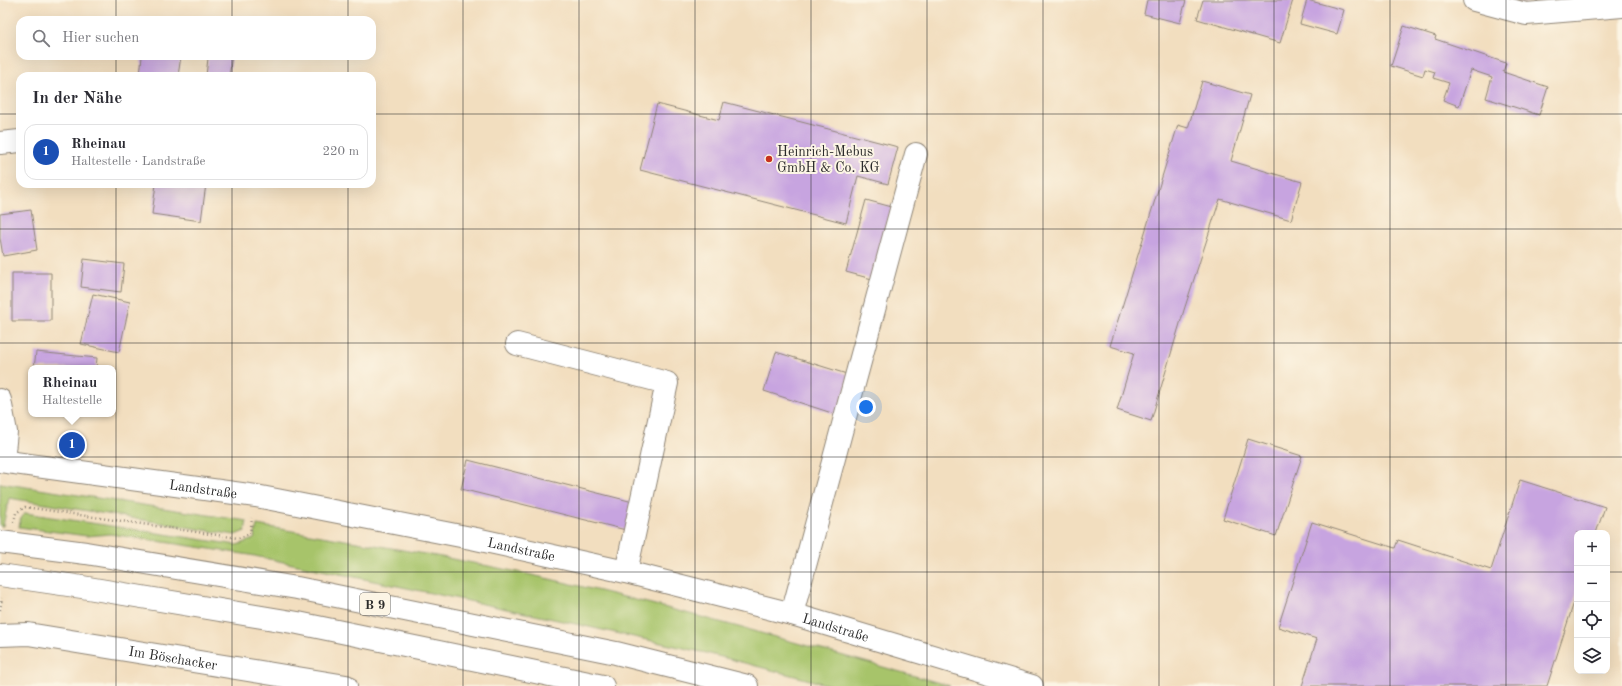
<!DOCTYPE html>
<html lang="de">
<meta charset="utf-8">
<style>
:root{--surface:#fff;--page:#f2f2f3;--text:#2b2b33;--muted:#7c7c81;--line:#e1e1e2;--accent:#c8321e}
body{margin:0;font-family:"Old Standard TT",serif;background:var(--page);color:var(--text)}
.controls{position:absolute;right:12px;bottom:12px;display:grid;overflow:hidden;border-radius:8px;box-shadow:0 4px 16px #0002}
.controls button{width:36px;height:36px;display:grid;place-items:center;padding:0;border:0;border-bottom:1px solid var(--line);background:var(--surface);color:var(--text);font:20px sans-serif}
.you{position:absolute;left:866px;top:407px;width:14px;height:14px;margin:-10px;border:3px solid #fff;border-radius:50%;background:#1a73e8;box-shadow:0 0 0 6px #1a73e833}
.badge{display:grid;place-items:center;width:26px;height:26px;border-radius:50%;background:var(--accent);color:#fff;font-size:13px;font-weight:700}
.pin{position:absolute;translate:-50% -50%;border:2px solid #fff;box-shadow:0 1px 4px #0006}
.popup{position:absolute;left:28px;top:365px;width:88px;height:52px;box-sizing:border-box;display:grid;place-content:center;border-radius:8px;background:var(--surface);filter:drop-shadow(0 1px 3px #0005);font-size:13px;white-space:nowrap;color:var(--muted)}
.popup b{font-size:15px;color:var(--text)}
.popup::after{content:'';position:absolute;left:50%;top:100%;margin-left:-8px;border:8px solid transparent;border-top-color:var(--surface)}
.list{margin:0;padding:0;list-style:none}
h2{display:flex;justify-content:space-between;align-items:center;height:52px;margin:0;padding:0 16px;font-size:17px}
h2 small{font-size:13px;font-weight:400;color:var(--muted)}
.list li{display:grid;grid-template-columns:26px 1fr auto;gap:12px;align-items:center;box-sizing:border-box;height:56px;margin:0 8px 8px;padding:0 8px;border:1px solid var(--line);border-radius:12px}
.list b{display:block;font-size:15px;white-space:nowrap}
.list p{margin:0;font-size:13px;white-space:nowrap;color:var(--muted)}
.list em{font-size:13px;font-style:normal;color:var(--muted)}
.icon{flex:none;width:22px;height:22px;fill:none;stroke:currentColor;stroke-width:2;stroke-linecap:round;stroke-linejoin:round}
.map{position:relative;flex:none;width:1622px;height:686px;overflow:hidden}
.search{position:absolute;background:var(--surface);box-shadow:0 4px 16px #0002;left:16px;top:16px;width:360px;height:44px;display:flex;align-items:center;gap:10px;box-sizing:border-box;padding:0 14px;border-radius:12px;color:var(--muted);font-size:15px}
.panel{position:absolute;background:var(--surface);box-shadow:0 4px 16px #0002;left:16px;top:72px;width:360px;height:116px;border-radius:12px}
.map>svg:first-child{display:block}
</style>
<div class="map">
<svg width="1622" height="686" viewBox="0 0 1622 686">
<rect width="100%" height="100%" fill="#fcf5e5"/>
<filter id="ink" filterUnits="userSpaceOnUse"><feTurbulence type="fractalNoise" baseFrequency=".025" numOctaves="2"/><feDisplacementMap in="SourceGraphic" scale="8" xChannelSelector="R" yChannelSelector="G"/><feConvolveMatrix kernelMatrix="1 2 1 2 8 2 1 2 1" color-interpolation-filters="sRGB"/></filter>
<filter id="wash" filterUnits="userSpaceOnUse"><feTurbulence type="fractalNoise" baseFrequency=".012" numOctaves="4" result="noise"/><feDisplacementMap in="SourceGraphic" scale="16" xChannelSelector="R" yChannelSelector="G"/><feGaussianBlur stdDeviation="0.9" result="paint"/><feColorMatrix in="noise" values="0 0 0 0 0 0 0 0 0 0 0 0 0 0 0 0 0 1.4 0 .05"/><feComposite in="paint" operator="in"/></filter>
<g filter="url(#wash)">
<rect width="100%" height="100%" fill="#f2debf"/>
<path fill="#a7c46b" stroke="#69784b" d="M 0,483 L 247,521 L 245,531 L 235,535 L 9,498 L 3,526 L 0,526 Z
M 25,513 L 237,545 L 254,539 L 257,525 C 361,543 465,559 567,583 C 696,614 823,650 950,686 L 833,686 L 706,653 L 535,615 L 250,555 L 110,534 L 87,536 L 19,527 L 20,520 Z"/>
<g id="blocks">
<path fill="#c7a4e0" d="M 1147,0 L 1186,0 L 1180,23 L 1144,14 Z
M 1203,0 L 1293,0 L 1280,43 L 1197,19 Z
M 1307,0 L 1344,10 L 1337,34 L 1300,24 Z
M 1512,0 L 1528,0 L 1527,4 Z
M 1404,26 L 1436,36 L 1435,39 L 1506,63 L 1503,72 L 1548,87 L 1539,115 L 1486,98 L 1492,77 L 1471,70 L 1459,106 L 1443,100 L 1449,83 L 1433,78 L 1435,72 L 1425,69 L 1423,76 L 1391,66 Z
M 142,56 L 181,56 L 178,76 L 140,76 Z
M 203,56 L 232,56 L 229,76 L 206,76 L 208,58 Z
M 1202,81 L 1250,95 L 1231,161 L 1302,182 L 1291,220 L 1220,199 L 1184,310 L 1151,421 L 1117,410 L 1134,353 L 1110,346 L 1178,125 L 1188,128 Z
M 724,102 L 898,147 L 888,184 L 858,176 L 846,223 L 640,170 L 657,104 L 719,120 Z
M 156,184 L 206,184 L 201,221 L 152,214 Z
M 866,200 L 892,207 L 872,279 L 846,272 Z
M 31,210 L 37,250 L 3,256 L 0,238 L 0,214 Z
M 84,259 L 124,264 L 121,292 L 81,287 Z
M 12,273 L 51,273 L 51,321 L 12,321 Z
M 93,294 L 130,302 L 119,352 L 81,344 Z
M 36,352 L 97,358 L 96,368 L 34,368 Z
M 776,352 L 850,375 L 838,415 L 764,391 Z
M 1248,439 L 1302,456 L 1276,536 L 1223,519 Z
M 468,460 L 637,503 L 630,531 L 461,489 Z
M 1520,480 L 1605,507 L 1596,533 L 1577,533 L 1577,593 L 1547,686 L 1302,686 L 1317,639 L 1278,627 L 1312,522 L 1395,548 L 1398,540 L 1491,570 Z"/>
</g>
</g>
<g filter="url(#ink)">
<use href="#blocks" fill-opacity="0" stroke="#8e8475" stroke-width="1"/>
<g fill="none" stroke-linecap="round" stroke-linejoin="round">
<defs>
<g id="minor">
<path d="M 1474,0 L 1526,14 L 1622,6"/>
<path d="M 0,143 L 20,141"/>
<path d="M 517,344 L 667,383 L 626,572"/>
<path d="M 0,400 L 6,432 L 3,461"/>
<path id="s1" d="M 0,461 L 256,496 L 476,539 L 626,572 L 792,614 L 1032,686"/>
<path d="M 792,614 L 916,154"/>
<path id="s2" d="M 0,635 L 28,634 L 346,686"/>
</g>
<path id="highway" d="M 0,542 L 86,553 L 297,588 L 616,653 L 747,686
M 0,575 L 82,587 L 298,623 L 603,686"/>
</defs>
<use href="#minor" stroke="#8e8475" stroke-width="24"/>
<use href="#highway" stroke="#8e8475" stroke-width="24"/>
<path stroke="#8e8475" stroke-width="2.5" stroke-dasharray="1 3" stroke-linecap="butt" d="M 14,522 L 16,513 L 25,507 L 238,538 L 250,534 L 252,518
M 0,610 L 2,598"/>
<use href="#minor" stroke="#fff" stroke-width="22"/>
<use href="#highway" stroke="#fff" stroke-width="22"/>
</g>
</g>
<path fill="none" stroke="#2b2b2b" stroke-width="1" stroke-opacity="0.55" d="M 116,0 L 116,20M 232,0 L 232,20M 348,0 L 348,20M 463,0 L 463,686M 579,0 L 579,686M 695,0 L 695,686M 811,0 L 811,686M 927,0 L 927,686M 1043,0 L 1043,686M 1159,0 L 1159,686M 1274,0 L 1274,686M 1390,0 L 1390,686M 1506,0 L 1506,686M 116,56 L 116,76M 232,56 L 232,76M 348,56 L 348,76M 0,114 L 20,114M 372,114 L 1622,114M 116,184 L 116,686M 232,184 L 232,686M 348,184 L 348,686M 0,229 L 1622,229M 0,343 L 1622,343M 0,457 L 1622,457M 0,572 L 1577,572M 1607,572 L 1622,572"/>
<circle fill="#c8321e" stroke="#fcf5e5" stroke-width="1.5" cx="769" cy="159" r="4"/>
<g text-anchor="middle" stroke-width="4" stroke-linejoin="round" paint-order="stroke">
<rect fill="#fcf5e5" stroke="#6a6863" stroke-width="1" x="360" y="593" width="30" height="22" rx="3"/>
<g font-size="13" font-weight="bold" fill="#2b2b2b">
<text x="375" y="609">B 9</text>
</g>
<g font-size="14" fill="#2b2b2b" stroke="#fcf5e5" text-anchor="start">
<text x="777" y="156">Heinrich-Mebus<tspan x="777" dy="16">GmbH &amp; Co. KG</tspan></text>
</g>
<g font-size="14" fill="#2b2b2b" stroke="#fcf5e5">
<text dy="5" stroke="none"><textPath href="#s1" startOffset="205">Landstraße</textPath></text>
<text dy="5" stroke="none"><textPath href="#s1" startOffset="529">Landstraße</textPath></text>
<text dy="5" stroke="none"><textPath href="#s1" startOffset="853">Landstraße</textPath></text>
<text dy="5" stroke="none"><textPath href="#s2" startOffset="175">Im Böschacker</textPath></text>
</g>
</g>
</svg>
<div class="controls">
<button>+</button>
<button>−</button>
<button><svg class="icon" aria-label="locate" viewBox="0 0 24 24"><circle cx="12" cy="12" r="6"/><path d="M12 2v4M12 18v4M2 12h4M18 12h4"/></svg></button>
<button><svg class="icon" aria-label="layers" viewBox="0 0 24 24"><path d="M12 4l9 5-9 5-9-5zM3 14l9 5 9-5"/></svg></button>
</div>
<div class="you"></div>
<div class="pin badge" style="left:72px;top:445px;background:#1a4fb4">1</div>
<div class="popup"><b>Rheinau</b>Haltestelle</div>
<div class="search"><svg class="icon" aria-label="search" viewBox="0 0 24 24"><circle cx="10" cy="10" r="6"/><path d="M15 15l6 6"/></svg>Hier suchen</div>
<section class="panel">
<h2>In der Nähe<small></small></h2>
<ul class="list">
<li><span class="badge" style="background:#1a4fb4">1</span><div><b>Rheinau</b><p>Haltestelle · Landstraße</p></div><em>220 m</em></li>
</ul>
</section>
</div>
